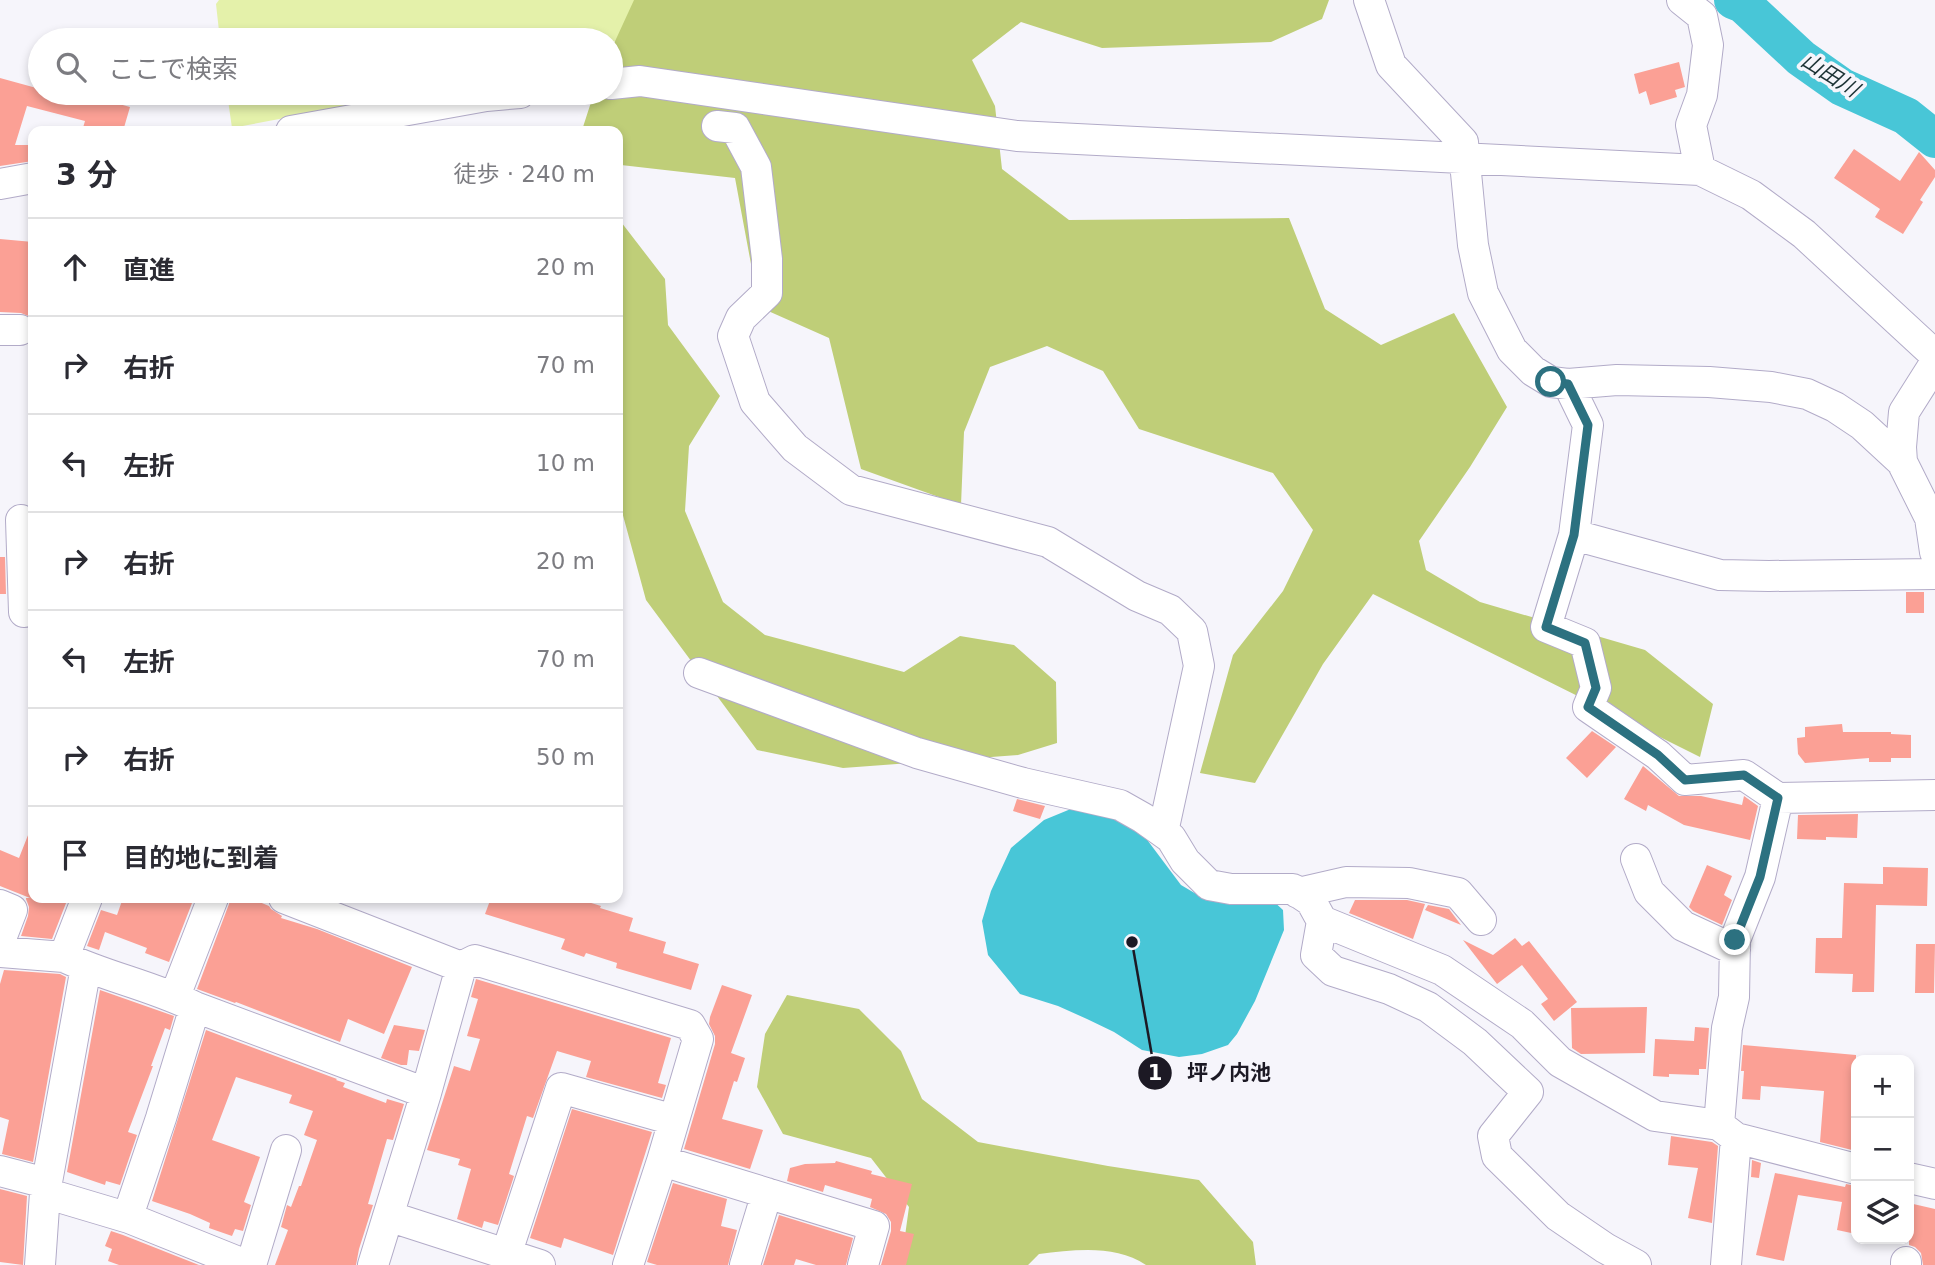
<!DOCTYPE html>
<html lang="ja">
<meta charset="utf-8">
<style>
:root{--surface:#fff;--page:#f2f2f3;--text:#2b2b33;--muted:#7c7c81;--line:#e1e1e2}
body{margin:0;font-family:"DejaVu Sans","Noto Sans JP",sans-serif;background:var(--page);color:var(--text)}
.controls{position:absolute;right:21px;bottom:21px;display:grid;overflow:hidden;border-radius:14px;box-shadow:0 4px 10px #0003}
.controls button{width:63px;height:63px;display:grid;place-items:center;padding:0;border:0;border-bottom:2px solid var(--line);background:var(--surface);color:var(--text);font:35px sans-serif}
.stop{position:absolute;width:21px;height:21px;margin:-16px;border:5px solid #2c7180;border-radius:50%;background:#fff}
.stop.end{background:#2c7180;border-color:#fff;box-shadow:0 2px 7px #0008}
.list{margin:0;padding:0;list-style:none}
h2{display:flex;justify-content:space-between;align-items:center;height:91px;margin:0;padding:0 28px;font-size:30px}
h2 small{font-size:23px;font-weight:400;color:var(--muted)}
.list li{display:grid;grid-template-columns:46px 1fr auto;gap:21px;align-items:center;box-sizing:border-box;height:98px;padding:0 28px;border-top:2px solid var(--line)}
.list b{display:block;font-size:26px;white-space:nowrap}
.list em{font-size:23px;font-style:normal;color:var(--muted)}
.icon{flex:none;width:38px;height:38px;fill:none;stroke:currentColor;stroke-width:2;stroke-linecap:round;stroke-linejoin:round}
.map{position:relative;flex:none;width:1935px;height:1265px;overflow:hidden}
.search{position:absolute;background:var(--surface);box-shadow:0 4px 10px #0003;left:28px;top:28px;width:595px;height:77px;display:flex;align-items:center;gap:18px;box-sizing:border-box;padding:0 24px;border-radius:38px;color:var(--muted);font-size:26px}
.panel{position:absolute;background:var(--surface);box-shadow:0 4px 10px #0003;left:28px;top:126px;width:595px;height:777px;border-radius:14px}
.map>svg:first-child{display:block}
</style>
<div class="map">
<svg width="1935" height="1265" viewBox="0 0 1935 1265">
<rect width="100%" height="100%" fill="#f6f5fb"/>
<path fill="#e4f1aa" d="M 219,0 L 641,0 L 645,36 L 611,42 L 611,40 L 220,40 L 216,4 Z
M 227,93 L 418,93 L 232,128 Z"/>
<path fill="#bfce78" d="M 634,0 L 1329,0 L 1322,19 L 1271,42 L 1102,48 L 1021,22 L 972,60 L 995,106 L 1002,169 L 1069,220 L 1289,218 L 1325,309 L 1381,345 L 1454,313 L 1507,407 L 1470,467 L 1419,541 L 1426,570 L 1480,602 L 1645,650 L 1713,704 L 1700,757 L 1373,594 L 1323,664 L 1255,783 L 1200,773 L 1233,655 L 1283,591 L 1313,530 L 1273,473 L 1139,429 L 1103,371 L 1047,346 L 990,367 L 964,432 L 961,505 L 861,469 L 829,338 L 759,307 L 735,178 L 621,165 L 618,182 L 618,131 L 462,131 L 469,129 L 583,127 L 594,93 L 611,93 L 611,50 Z
M 618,218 L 665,279 L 668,325 L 720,396 L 689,446 L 685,511 L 723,602 L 765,635 L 904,672 L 960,636 L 1014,645 L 1056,682 L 1057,743 L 1018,755 L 843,768 L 757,750 L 646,600 L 618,497 Z
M 787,995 L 859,1009 L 901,1051 L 922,1099 L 978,1142 L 1108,1166 L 1199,1180 L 1253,1242 L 1256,1265 L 1146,1265 C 1115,1244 1074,1250 1039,1254 L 1028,1265 L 901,1265 L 909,1207 L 871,1158 L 783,1134 L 757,1087 L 765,1034 Z"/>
<path fill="#48c6d7" d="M 1078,806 L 1117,816 L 1139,829 L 1181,885 L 1203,898 L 1271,899 L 1283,910 L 1284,930 L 1255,1001 L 1237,1034 L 1228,1045 L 1202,1054 L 1179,1057 L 1142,1050 L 1114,1032 L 1087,1019 L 1058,1006 L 1020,994 L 988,955 L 982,921 L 991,891 L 1011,848 L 1044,820 Z"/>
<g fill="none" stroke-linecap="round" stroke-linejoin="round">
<path stroke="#48c6d7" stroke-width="38" d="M 1733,0 L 1743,4 L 1801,58 L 1842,87 L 1906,116 L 1935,139"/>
</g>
<path fill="#fba095" d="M 1679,62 L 1685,87 L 1675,90 L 1677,97 L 1650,105 L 1646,91 L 1639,94 L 1634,74 Z
M 0,78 L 40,89 L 40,93 L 90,93 L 90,96 L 130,107 L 123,131 L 82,131 L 85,121 L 27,106 L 15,145 L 33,145 L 33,161 L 0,166 Z
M 1854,149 L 1900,181 L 1919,152 L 1935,170 L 1935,177 L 1920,200 L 1923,202 L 1903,234 L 1875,217 L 1880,209 L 1834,178 Z
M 0,239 L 33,242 L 33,318 L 21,313 L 0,312 Z
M 0,557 L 5,557 L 6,594 L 0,594 Z
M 1906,592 L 1924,592 L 1924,613 L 1906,613 Z
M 1842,724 L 1843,732 L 1891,732 L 1891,734 L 1911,735 L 1911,758 L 1891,758 L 1891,762 L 1869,762 L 1869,758 L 1805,763 L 1798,754 L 1797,738 L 1805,737 L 1805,727 Z
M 1592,731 L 1616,747 L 1587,778 L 1566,758 Z
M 1643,766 L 1679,796 L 1701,796 L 1742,805 L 1744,796 L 1758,806 L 1750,840 L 1684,825 L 1648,805 L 1646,811 L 1624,799 Z
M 1017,799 L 1045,806 L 1040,819 L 1013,811 Z
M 1858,814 L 1857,838 L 1826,837 L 1826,840 L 1797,839 L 1798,815 Z
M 32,825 L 33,898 L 68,898 L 52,939 L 21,936 L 28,916 L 29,907 L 26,899 L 26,898 L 30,898 L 0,886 L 0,850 L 19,858 Z
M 1707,865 L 1732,876 L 1724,895 L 1732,900 L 1722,925 L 1693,911 L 1689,907 Z
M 1883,867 L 1928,868 L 1927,906 L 1876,905 L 1874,992 L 1852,992 L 1853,974 L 1815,973 L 1816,938 L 1842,938 L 1844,883 L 1883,884 Z
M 123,898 L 194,898 L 169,962 L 145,953 L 147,948 L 105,932 L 99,950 L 87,946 L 101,910 L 117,915 Z
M 230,898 L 250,898 L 269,906 L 271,909 L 282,916 L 281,918 L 317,929 L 412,967 L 384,1034 L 348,1019 L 340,1042 L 236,1002 L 235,1003 L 197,989 L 229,904 Z
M 491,898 L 575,898 L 601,906 L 600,908 L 633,918 L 629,931 L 666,942 L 663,953 L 699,964 L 691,990 L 616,968 L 617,963 L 586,953 L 584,957 L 561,949 L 565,939 L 485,914 Z
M 1355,900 L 1407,900 L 1425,904 L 1413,939 L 1349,913 Z
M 1428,905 L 1449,909 L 1461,925 L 1425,910 Z
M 1515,938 L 1522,946 L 1529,941 L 1577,1002 L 1554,1021 L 1541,1004 L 1548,999 L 1522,965 L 1497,984 L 1463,940 L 1493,955 Z
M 1916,944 L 1935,944 L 1934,993 L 1915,993 Z
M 4,970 L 60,974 L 66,977 L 33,1162 L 2,1154 L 9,1120 L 0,1117 L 0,984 Z
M 476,979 L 671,1038 L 658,1083 L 666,1085 L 662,1098 L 586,1077 L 591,1061 L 557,1051 L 533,1118 L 527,1116 L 509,1174 L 514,1176 L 498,1225 L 484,1221 L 482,1228 L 457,1219 L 471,1169 L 458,1165 L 460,1159 L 427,1150 L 454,1066 L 470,1071 L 480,1039 L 467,1036 L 478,999 L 471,997 Z
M 722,985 L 752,995 L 731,1053 L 745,1058 L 737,1082 L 734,1081 L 722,1119 L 763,1130 L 750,1169 L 684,1149 L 715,1044 L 715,1036 L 709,1024 L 710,1017 Z
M 100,990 L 174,1016 L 170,1030 L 165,1028 L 151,1066 L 153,1066 L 128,1132 L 137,1135 L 120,1185 L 106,1181 L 105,1185 L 67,1172 Z
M 1647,1007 L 1645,1053 L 1581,1054 L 1572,1048 L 1571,1008 Z
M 394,1025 L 425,1030 L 419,1051 L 409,1050 L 407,1065 L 401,1065 L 381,1058 Z
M 1695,1027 L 1709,1028 L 1706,1069 L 1699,1069 L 1699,1075 L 1669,1074 L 1669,1077 L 1653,1076 L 1655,1039 L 1694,1041 Z
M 206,1030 L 337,1079 L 336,1080 L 345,1083 L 343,1087 L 386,1103 L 387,1099 L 404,1104 L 393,1140 L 387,1139 L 368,1204 L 373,1205 L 359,1249 L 356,1265 L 275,1265 L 288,1230 L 281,1227 L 287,1205 L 291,1207 L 299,1186 L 301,1186 L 317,1140 L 304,1135 L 313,1111 L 289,1103 L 292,1095 L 236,1077 L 212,1140 L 260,1157 L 244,1202 L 251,1205 L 243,1231 L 235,1229 L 232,1236 L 209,1228 L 210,1223 L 190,1214 L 152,1201 Z
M 1743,1045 L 1856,1055 L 1856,1151 L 1820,1142 L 1824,1091 L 1761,1086 L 1760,1100 L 1742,1099 L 1744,1071 L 1741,1071 Z
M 572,1109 L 652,1132 L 613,1255 L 564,1238 L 561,1248 L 530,1238 Z
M 1671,1136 L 1712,1142 L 1718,1146 L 1712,1223 L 1688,1218 L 1698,1168 L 1668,1165 Z
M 1752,1160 L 1761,1163 L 1759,1178 L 1751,1177 Z
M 836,1161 L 872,1171 L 871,1174 L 912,1184 L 900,1231 L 914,1234 L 906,1265 L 881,1265 L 891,1231 L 891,1222 L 886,1214 L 870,1207 L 872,1199 L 825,1185 L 823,1192 L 787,1181 L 790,1168 L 805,1164 L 835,1163 Z
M 1775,1173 L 1845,1187 L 1846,1184 L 1856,1186 L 1856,1234 L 1837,1230 L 1842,1202 L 1798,1195 L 1784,1261 L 1756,1255 Z
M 673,1183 L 727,1199 L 721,1226 L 737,1230 L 728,1265 L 657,1265 L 647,1262 Z
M 0,1189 L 27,1196 L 23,1265 L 0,1262 Z
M 1909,1203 L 1935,1209 L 1935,1265 L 1923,1265 L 1921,1253 L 1915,1247 L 1909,1245 Z
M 779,1215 L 853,1238 L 846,1265 L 816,1265 L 796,1259 L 794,1265 L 763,1265 Z
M 111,1231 L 123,1235 L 199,1265 L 119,1265 L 108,1261 L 112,1249 L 105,1246 Z"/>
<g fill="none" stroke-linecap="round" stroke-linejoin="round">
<defs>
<path id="minor" d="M 1369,0 L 1391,65 L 1463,142 L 1473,245 L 1483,293 L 1512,350 L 1533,371 L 1551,382 L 1568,384 L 1617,380 L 1709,382 L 1771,387 L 1807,394 L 1835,407 L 1862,425 L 1902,462
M 1682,0 L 1702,16 L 1708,45 L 1702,95 L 1691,125 L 1700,170
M 611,84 L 640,81 L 1017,136 L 1700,170 L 1751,195 L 1804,234 L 1935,355
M 717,126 L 735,128 L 756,167 L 767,259 L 767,293 L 741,318 L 733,336 L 755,402 L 795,448 L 851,490 L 1048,542 L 1137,596 L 1170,610 L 1192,631 L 1199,666 L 1163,832
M 291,131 L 486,96 L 520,93
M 0,184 L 33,178
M 0,330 L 20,330
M 1935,363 L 1904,412 L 1901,447 L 1902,462 L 1930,518 L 1935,552
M 1568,384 L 1588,425 L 1574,535 L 1720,575 L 1769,576 L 1935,574
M 21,520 L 24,612
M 1574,535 L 1546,627 L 1585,643 L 1596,688 L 1588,707 L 1658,755 L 1685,780 L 1744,775 L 1778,798 L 1760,877 L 1735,940 L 1734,997 L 1727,1028 L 1719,1125
M 699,673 L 917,753 L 1023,783 L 1120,805 L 1143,818 L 1171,838 L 1185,861 L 1209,885 L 1231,889 L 1293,889 L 1311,901 L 1322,921 L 1442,970 L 1522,1024 L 1560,1062 L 1655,1116 L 1719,1125 L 1736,1138 L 1856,1169
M 1778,798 L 1935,795
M 1636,859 L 1649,892 L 1683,926 L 1735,950
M 1298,893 L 1346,882 L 1409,883 L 1458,893 L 1481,920
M 87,898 L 64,957 C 106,977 153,986 195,1007 L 426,1093
M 284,898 L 461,967
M 0,905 L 12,910 L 0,941
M 1322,921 L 1316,955 L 1333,971 L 1389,989 L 1428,1007 L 1475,1042 L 1528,1092 L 1493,1136 L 1497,1156 L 1558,1216 L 1605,1248 L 1636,1265
M 0,952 L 64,957
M 175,996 L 213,898
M 0,1171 L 46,1183
M 1909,1178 L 1935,1184
M 45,1193 L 129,1218 L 246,1265
M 388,1216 L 540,1265
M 129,1218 L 131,1207 L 161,1118 L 195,1007
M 506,1255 L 561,1088 L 674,1120
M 40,1265 L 45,1193 L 86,967
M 251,1265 L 286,1150
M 373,1265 L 426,1093 L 461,967 L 475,960 L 690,1025 L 698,1039 L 662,1161 L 874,1226 L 863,1265
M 628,1265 L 662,1161
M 745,1265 L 767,1193
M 1726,1265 L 1736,1138
M 1906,1265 L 1906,1262"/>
</defs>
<use href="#minor" stroke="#b2abc8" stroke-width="32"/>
<use href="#minor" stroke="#fff" stroke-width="30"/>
</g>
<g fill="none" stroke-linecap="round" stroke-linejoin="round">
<path stroke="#2c7180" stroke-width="9" d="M 1551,382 L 1568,384 L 1588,425 L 1574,535 L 1546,627 L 1585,643 L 1596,688 L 1588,707 L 1658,755 L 1685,780 L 1744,775 L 1778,798 L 1760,877 L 1735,940"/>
</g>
<g text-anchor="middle" stroke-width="7" stroke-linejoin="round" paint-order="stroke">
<g font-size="21" font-style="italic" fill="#1c3235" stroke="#f6f5fb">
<text transform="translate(1830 75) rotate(32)" y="7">山田川</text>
</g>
</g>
<path fill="none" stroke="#1c1924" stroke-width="2.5" d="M1132 942L1155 1073"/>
<g fill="#1c1924" stroke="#f6f5fb" stroke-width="2.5">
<circle cx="1132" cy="942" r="7"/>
<circle cx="1155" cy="1073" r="18"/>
</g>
<g font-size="21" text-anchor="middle" font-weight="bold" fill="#fff">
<text x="1155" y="1080">1</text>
</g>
<g font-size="21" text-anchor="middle" font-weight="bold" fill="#1c1924" stroke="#f6f5fb" stroke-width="7" stroke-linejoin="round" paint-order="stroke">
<text x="1229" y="1080">坪ノ内池</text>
</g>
</svg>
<div class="controls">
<button>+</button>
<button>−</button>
<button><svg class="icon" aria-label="layers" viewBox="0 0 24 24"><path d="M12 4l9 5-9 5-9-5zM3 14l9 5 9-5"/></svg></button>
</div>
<div class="stop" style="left:1551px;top:382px"></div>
<div class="stop end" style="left:1735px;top:940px"></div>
<div class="search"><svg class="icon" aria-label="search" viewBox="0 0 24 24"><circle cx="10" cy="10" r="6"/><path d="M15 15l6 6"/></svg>ここで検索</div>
<section class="panel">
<h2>3 分<small>徒歩 · 240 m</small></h2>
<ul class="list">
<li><svg class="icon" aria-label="ahead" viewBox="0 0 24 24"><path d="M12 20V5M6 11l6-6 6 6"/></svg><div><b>直進</b></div><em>20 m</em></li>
<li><svg class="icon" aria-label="right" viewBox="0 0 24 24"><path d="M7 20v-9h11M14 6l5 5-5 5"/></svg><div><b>右折</b></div><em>70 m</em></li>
<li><svg class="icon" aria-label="left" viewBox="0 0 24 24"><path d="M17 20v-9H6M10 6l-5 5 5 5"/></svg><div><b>左折</b></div><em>10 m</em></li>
<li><svg class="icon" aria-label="right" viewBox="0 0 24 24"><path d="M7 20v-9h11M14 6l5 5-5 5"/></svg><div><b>右折</b></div><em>20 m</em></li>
<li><svg class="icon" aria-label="left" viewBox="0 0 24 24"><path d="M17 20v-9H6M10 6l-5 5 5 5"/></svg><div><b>左折</b></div><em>70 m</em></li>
<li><svg class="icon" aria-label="right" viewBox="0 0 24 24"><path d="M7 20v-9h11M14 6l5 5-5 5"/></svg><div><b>右折</b></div><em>50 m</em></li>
<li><svg class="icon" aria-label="arrive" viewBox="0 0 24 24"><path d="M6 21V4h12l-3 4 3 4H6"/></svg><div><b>目的地に到着</b></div></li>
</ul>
</section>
</div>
